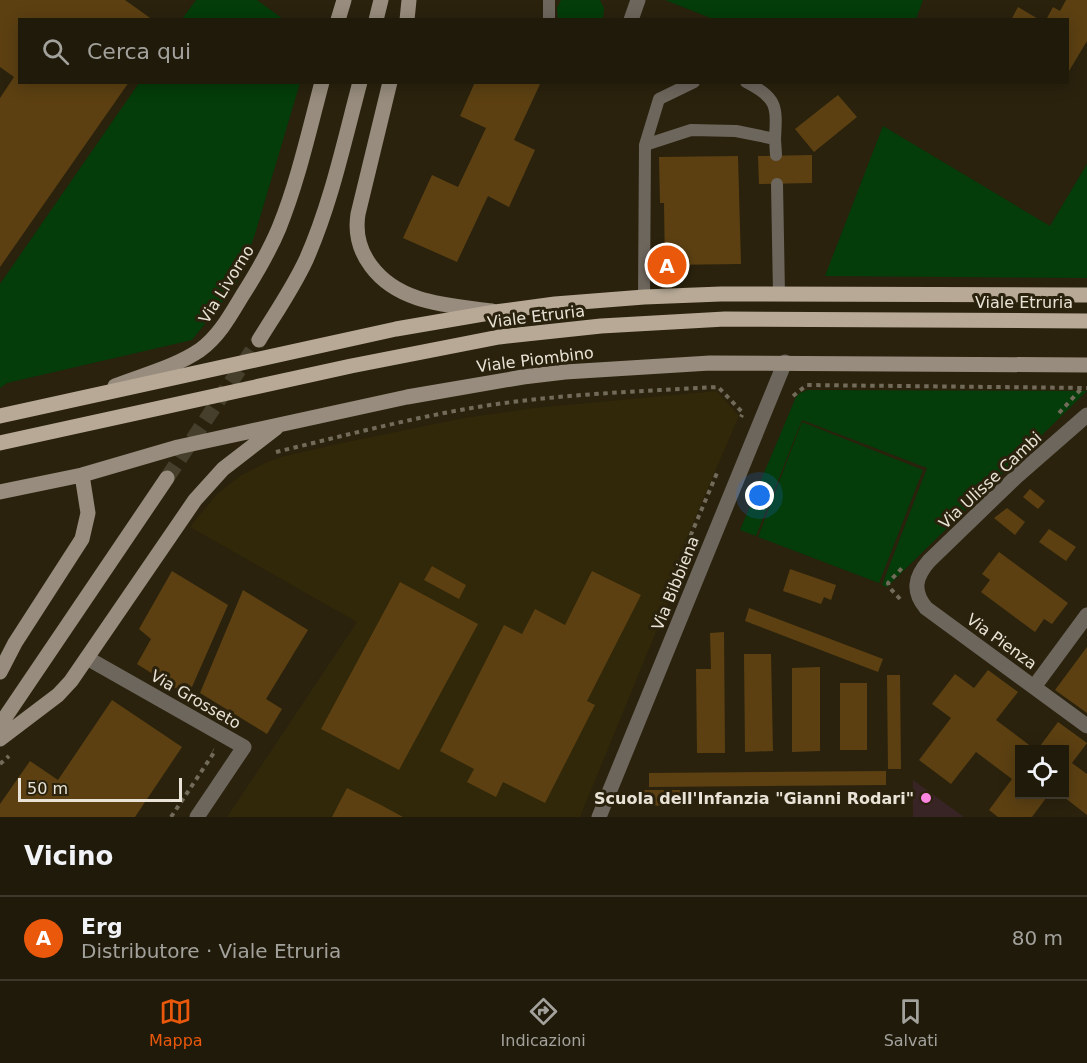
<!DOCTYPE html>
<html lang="it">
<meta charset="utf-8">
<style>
:root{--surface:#201a0a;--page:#2d2718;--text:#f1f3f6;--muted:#a2a19c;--line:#3d382b;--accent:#ea580c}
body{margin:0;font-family:"DejaVu Sans",sans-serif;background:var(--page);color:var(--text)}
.controls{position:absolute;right:18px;bottom:18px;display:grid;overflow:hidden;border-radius:0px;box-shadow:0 3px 15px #0003}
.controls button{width:54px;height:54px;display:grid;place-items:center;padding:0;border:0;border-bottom:2px solid var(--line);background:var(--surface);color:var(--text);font:30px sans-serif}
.scale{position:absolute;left:18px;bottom:15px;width:164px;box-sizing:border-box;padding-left:6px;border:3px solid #e8e3d6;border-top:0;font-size:16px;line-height:21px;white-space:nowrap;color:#e8e3d6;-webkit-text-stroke:4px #2a220d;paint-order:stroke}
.you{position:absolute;left:760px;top:496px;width:21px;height:21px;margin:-15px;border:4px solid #fff;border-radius:50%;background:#1a73e8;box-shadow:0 0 0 9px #1a73e833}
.badge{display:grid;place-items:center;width:39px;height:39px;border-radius:50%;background:var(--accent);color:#fff;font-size:20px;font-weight:700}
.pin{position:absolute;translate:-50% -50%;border:3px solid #fff;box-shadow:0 2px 6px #0006}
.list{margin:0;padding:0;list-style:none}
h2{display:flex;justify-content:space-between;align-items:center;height:78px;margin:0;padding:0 24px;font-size:26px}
h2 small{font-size:20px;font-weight:400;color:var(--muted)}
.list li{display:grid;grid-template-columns:39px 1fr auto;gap:18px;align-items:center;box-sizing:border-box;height:84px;padding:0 24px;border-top:2px solid var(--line)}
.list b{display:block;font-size:22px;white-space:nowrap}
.list p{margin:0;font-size:20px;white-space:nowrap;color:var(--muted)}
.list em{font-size:20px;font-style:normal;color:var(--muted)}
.icon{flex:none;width:33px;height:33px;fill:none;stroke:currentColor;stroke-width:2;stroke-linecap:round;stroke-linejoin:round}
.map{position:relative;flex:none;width:1087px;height:817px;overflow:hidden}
.search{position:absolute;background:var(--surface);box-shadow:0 3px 15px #0003;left:18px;right:18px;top:18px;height:66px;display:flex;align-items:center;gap:15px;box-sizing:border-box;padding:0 21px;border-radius:0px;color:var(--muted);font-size:22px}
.sheet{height:162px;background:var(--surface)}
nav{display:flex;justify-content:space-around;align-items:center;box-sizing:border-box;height:84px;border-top:2px solid var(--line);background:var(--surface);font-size:16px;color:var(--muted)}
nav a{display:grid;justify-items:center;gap:3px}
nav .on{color:var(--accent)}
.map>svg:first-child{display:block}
</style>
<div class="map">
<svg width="1087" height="817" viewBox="0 0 1087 817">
<rect width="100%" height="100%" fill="#2a220d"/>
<path fill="#312709" d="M 717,391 L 739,416 L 675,565 L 681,571 L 580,817 L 227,817 L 357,622 L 190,527 L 217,494 L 240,476 L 265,463 L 281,457 L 342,443 L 464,418 L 534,408 Z"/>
<path fill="#382424" d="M 913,780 L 964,817 L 913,817 Z"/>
<path fill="#043c0a" d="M 196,0 L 257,0 L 283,19 L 182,19 Z
M 561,0 L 600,0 L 604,8 L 603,19 L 558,19 L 557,8 Z
M 665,0 L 923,0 L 916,19 L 713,19 Z
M 139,83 L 300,83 L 255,234 L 242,272 L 233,289 L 192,340 L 7,383 L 0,388 L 0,284 Z
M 883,126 L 1050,226 L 1087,164 L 1087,278 L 825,276 Z
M 808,390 L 1081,391 L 1087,391 L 887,587 L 882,585 L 927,468 L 802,420 L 756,536 L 740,530 L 796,397 L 800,393 Z
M 802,422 L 923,470 L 879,583 L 758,537 Z"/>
<path fill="#5c4012" d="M 0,0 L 125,0 L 153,20 L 20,20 L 20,82 L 129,82 L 0,267 L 0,98 L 14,77 L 0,67 Z
M 1066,0 L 1087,0 L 1087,41 L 1069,71 L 1068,70 L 1068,20 L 1046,20 L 1053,7 L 1060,11 Z
M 1018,7 L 1040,20 L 1011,20 Z
M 475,82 L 541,82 L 514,140 L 535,150 L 509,207 L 488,196 L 457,262 L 403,238 L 432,175 L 458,187 L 486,128 L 460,116 Z
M 838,95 L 857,117 L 814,152 L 795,129 Z
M 812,155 L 812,183 L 759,184 L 758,156 Z
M 738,156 L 741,264 L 665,265 L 664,203 L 660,203 L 659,157 Z
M 1030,489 L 1045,501 L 1038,509 L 1023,497 Z
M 1007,508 L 1025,522 L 1015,535 L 994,518 Z
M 1049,529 L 1076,547 L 1066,561 L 1039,542 Z
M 999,552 L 1068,603 L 1052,624 L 1044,619 L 1035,632 L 981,592 L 990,580 L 982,574 Z
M 432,566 L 466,585 L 459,599 L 424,580 Z
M 790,569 L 836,585 L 831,600 L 824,597 L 821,604 L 783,591 Z
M 172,571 L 228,605 L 188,696 L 137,664 L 151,639 L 139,629 Z
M 592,571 L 641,595 L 587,701 L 595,705 L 545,803 L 503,782 L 496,797 L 467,782 L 474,769 L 440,751 L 504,625 L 522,634 L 535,609 L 565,625 Z
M 400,582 L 478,624 L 399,770 L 321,729 Z
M 243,590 L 308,630 L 266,699 L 282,709 L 267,734 L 200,693 Z
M 749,608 L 883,659 L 878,672 L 745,621 Z
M 724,632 L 725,753 L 697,753 L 696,669 L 711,669 L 710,633 Z
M 1087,647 L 1087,713 L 1055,690 Z
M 744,654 L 771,654 L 773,751 L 745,752 Z
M 820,667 L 820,751 L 792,752 L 792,668 Z
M 988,670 L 1018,692 L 996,720 L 1036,750 L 1020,750 L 1020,794 L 1049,794 L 1032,817 L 998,817 L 989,810 L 1012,779 L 976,752 L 951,784 L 919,760 L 951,718 L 932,704 L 955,674 L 974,688 Z
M 887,675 L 900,675 L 901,769 L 888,769 Z
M 840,683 L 867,683 L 867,750 L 840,750 Z
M 112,700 L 182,747 L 135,817 L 0,817 L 0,804 L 30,761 L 58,780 Z
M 1058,722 L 1087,743 L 1072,763 L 1087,774 L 1087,815 L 1060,794 L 1064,794 L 1064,750 L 1037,750 Z
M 886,771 L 886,785 L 649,787 L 649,773 Z
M 347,788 L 381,805 L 403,817 L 332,817 Z
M 638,790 L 686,790 L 686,805 L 639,806 Z"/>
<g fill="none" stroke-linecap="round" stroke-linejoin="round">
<path stroke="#463f2b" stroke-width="15" stroke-dasharray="15 8" stroke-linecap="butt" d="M 167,478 L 259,340"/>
<path stroke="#726b59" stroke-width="4" stroke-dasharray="4.5 4.5" stroke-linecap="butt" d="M 793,396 L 807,385 L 1087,388
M 1059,413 L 1082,388
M 276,452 C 347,435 418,416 490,405 C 566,394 642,391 718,387 L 743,413 L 741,417
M 683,568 L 679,563 L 717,473
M 900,599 L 889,587 L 888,583 L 902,568
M 0,764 L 9,756
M 171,817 L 215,751 L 213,750"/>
<path stroke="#6d665d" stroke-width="12" d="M 549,0 L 549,20
M 746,82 C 777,98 777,105 775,139
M 645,145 L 659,99 L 694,82
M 777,184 L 779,294
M 644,297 L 645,145 L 691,130 L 736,131 L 775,139 L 776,155"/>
<path stroke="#6d665d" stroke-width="15" d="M 631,20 L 638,0
M 1087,415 L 1016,477 L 929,561 C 915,577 912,591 926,608 L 1087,726
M 87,658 L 244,747 L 197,817
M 1034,687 L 1087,615
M 599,817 L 785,362"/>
<path stroke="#978c7d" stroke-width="15" d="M 338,20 L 344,0
M 376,20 L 381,0
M 407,20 L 409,0
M 390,82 L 358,214 C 355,233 359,250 371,266 C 399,304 449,305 492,311
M 259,340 C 275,314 293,288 306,260 C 331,204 344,142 360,82
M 115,386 C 143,375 175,367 200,350 C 219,336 230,316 242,296 C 256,274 269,252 279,228 C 298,181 309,131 322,82
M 0,492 L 82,475 L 178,447 L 407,397 L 523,377 L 565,372 L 710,363 L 1087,365
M 0,672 L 15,643 L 82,539 L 88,513 L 82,475
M 0,725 L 167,478
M 0,739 L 58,695 L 71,681 L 195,500 L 223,469 L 276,428"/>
<path stroke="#b7a996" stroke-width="15" d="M 0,416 L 396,329 L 495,312 L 555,304 L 644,297 L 721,294 L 1087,295
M 0,443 L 351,366 L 499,337 L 601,326 L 725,319 L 1087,321"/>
</g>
<circle fill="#fe85e0" stroke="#2a220d" stroke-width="2" cx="926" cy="798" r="6"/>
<g text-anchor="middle" stroke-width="6" stroke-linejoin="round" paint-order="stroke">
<g font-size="16" fill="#e8e3d6" stroke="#2a220d">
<text transform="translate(226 284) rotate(-58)" y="6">Via Livorno</text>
<text x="1024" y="308">Viale Etruria</text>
<text transform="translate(536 316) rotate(-7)" y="6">Viale Etruria</text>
<text transform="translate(535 359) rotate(-7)" y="6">Viale Piombino</text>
<text transform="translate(990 480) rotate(-43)" y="6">Via Ulisse Cambi</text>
<text transform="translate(675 583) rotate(-68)" y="6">Via Bibbiena</text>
<text transform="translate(1002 641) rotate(36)" y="6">Via Pienza</text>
<text transform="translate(196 699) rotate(30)" y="6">Via Grosseto</text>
</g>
<g font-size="16" font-weight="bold" fill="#e8e3d6" stroke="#2a220d" text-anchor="end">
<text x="914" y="804">Scuola dell'Infanzia "Gianni Rodari"</text>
</g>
</g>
</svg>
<div class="controls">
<button><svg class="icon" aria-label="locate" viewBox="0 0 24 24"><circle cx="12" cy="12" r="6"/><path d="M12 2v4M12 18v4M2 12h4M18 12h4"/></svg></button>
</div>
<div class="scale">50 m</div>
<div class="you"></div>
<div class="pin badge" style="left:667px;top:265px">A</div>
<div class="search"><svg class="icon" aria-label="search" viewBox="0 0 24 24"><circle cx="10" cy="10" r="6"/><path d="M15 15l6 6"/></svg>Cerca qui</div>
</div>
<section class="sheet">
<h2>Vicino<small></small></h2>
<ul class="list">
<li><span class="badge">A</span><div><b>Erg</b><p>Distributore · Viale Etruria</p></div><em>80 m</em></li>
</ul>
</section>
<nav>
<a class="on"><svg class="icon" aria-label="map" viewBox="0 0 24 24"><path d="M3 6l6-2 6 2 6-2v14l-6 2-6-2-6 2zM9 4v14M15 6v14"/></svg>Mappa</a>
<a><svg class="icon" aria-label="directions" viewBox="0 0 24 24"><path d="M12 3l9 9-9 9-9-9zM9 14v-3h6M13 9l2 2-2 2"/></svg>Indicazioni</a>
<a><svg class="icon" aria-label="saved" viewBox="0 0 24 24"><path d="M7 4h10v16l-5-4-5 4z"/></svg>Salvati</a>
</nav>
